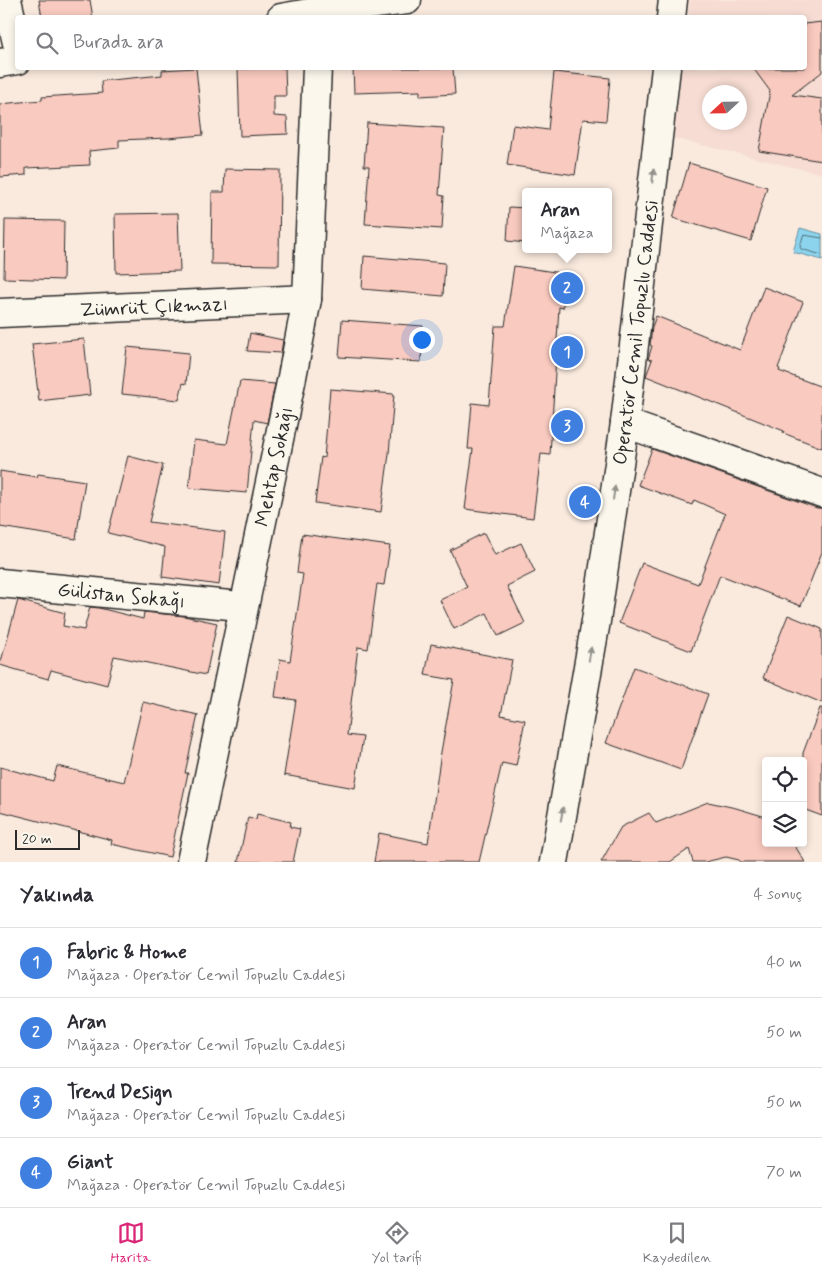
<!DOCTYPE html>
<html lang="tr">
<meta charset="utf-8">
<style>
:root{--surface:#fff;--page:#f7f7f7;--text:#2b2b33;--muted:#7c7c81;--line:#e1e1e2;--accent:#db2777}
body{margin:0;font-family:Mynerve,sans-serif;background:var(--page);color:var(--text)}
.controls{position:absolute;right:15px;bottom:15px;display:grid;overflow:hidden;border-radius:5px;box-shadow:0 2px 8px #0003}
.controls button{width:45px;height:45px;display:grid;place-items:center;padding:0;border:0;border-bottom:1px solid var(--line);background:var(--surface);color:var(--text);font:25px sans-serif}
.compass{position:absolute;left:702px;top:85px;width:45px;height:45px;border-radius:50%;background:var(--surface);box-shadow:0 2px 8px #0003;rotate:248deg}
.scale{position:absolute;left:15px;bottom:12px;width:65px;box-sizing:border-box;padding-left:5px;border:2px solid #2b2b2b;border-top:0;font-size:14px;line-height:18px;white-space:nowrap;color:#2b2b2b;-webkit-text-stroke:4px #fbf7ec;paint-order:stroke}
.you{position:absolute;left:421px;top:339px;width:18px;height:18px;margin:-12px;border:4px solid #fff;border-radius:50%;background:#1a73e8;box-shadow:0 0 0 8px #1a73e833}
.badge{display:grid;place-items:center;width:32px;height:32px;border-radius:50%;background:var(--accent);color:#fff;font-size:16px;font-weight:700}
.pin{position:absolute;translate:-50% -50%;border:2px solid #fff;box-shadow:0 1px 5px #0006}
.popup{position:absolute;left:522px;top:188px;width:90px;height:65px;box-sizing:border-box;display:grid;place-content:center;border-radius:5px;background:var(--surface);filter:drop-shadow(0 1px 4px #0005);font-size:16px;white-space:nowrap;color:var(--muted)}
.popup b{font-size:19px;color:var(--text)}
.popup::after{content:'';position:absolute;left:50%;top:100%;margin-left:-10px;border:10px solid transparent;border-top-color:var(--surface)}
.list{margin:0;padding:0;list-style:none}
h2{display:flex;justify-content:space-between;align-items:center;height:65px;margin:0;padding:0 20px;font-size:21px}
h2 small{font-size:16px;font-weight:400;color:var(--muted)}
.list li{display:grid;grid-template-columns:32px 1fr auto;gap:15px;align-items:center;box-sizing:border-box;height:70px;padding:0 20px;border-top:1px solid var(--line)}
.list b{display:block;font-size:19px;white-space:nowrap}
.list p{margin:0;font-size:16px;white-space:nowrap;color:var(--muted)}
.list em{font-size:16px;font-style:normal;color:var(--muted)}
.icon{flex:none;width:28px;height:28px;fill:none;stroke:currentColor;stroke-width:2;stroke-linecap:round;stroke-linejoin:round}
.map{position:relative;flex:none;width:822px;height:862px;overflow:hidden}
.search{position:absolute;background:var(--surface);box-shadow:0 2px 8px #0003;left:15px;right:15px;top:15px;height:55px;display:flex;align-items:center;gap:12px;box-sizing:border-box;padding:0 18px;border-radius:5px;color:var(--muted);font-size:19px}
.sheet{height:345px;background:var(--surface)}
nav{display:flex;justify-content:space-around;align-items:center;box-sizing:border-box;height:70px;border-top:1px solid var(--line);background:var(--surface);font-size:14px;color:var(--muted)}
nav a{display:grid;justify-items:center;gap:2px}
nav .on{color:var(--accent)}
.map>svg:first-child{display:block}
</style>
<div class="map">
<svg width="822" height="862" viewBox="0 0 822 862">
<rect width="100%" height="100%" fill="#faeade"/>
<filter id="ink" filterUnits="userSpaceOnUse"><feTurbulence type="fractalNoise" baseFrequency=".02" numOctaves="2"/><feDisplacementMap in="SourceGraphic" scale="10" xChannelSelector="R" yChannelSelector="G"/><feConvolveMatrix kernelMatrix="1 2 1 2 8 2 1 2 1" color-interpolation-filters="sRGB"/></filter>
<g filter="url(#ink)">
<path fill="#f6dcd2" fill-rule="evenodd" d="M 690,0 L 822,0 L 822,174 L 673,138 L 681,68 L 804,68 L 804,18 L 688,17 ZM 710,92 L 740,92 L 740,122 L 710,122 Z"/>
<path fill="#8cd4ee" stroke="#6590a0" d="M 800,228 L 822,234 L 822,260 L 793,252 Z"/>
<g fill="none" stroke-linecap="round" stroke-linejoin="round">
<path stroke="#526f79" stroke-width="1" d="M 822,238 L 804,235 L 803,236 L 800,247 L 801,249 L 822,255"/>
</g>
<path fill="#f9cabf" stroke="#2b2b2b" d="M 39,0 L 90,0 L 93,18 L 42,18 Z
M 822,22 L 822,72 L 792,95 L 822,99 L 822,161 L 759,151 L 770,91 L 753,68 L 804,68 L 804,24 Z
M 196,68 L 203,135 L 168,138 L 119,140 L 119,148 L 89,151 L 90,165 L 26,168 L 26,175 L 0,177 L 0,104 L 42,100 L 42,97 L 102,93 L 101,81 L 162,75 L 162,70 Z
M 285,68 L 286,96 L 274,96 L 274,116 L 287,117 L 288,134 L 240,136 L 238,69 Z
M 353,68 L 453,68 L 455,94 L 420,96 L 420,91 L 354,93 Z
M 554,72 L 610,78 L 606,121 L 583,119 L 575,175 L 507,165 L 513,125 L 548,130 Z
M 367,123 L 444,128 L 439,195 L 444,196 L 442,229 L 365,224 L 369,166 L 364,166 Z
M 689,163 L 767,187 L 751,241 L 673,218 Z
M 225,169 L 280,170 L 279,265 L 211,264 L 212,192 L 224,192 Z
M 509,207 L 526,208 L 526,243 L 507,241 Z
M 178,213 L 180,271 L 116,273 L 115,214 Z
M 5,220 L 64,221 L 63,280 L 4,278 Z
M 364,256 L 445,263 L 443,296 L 362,289 Z
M 514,266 L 568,274 L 563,308 L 559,307 L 550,455 L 541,454 L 533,518 L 465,509 L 473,449 L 468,449 L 472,403 L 489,405 L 495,326 L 505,326 Z
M 764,287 L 803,302 L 778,368 L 780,369 L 779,371 L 822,387 L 822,448 L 783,433 L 784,431 L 646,376 L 652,360 L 648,359 L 652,346 L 650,345 L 652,327 L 656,316 L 740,350 Z
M 342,320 L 423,326 L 421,362 L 339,357 Z
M 250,333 L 283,340 L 281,353 L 247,351 Z
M 84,339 L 90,395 L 39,401 L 32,344 Z
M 127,347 L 189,353 L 186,384 L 183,383 L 179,400 L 122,394 Z
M 240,381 L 275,384 L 267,423 L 254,420 L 247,493 L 189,488 L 194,440 L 227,444 Z
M 330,389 L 394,394 L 389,454 L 381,512 L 315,503 L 321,457 L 324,458 Z
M 652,449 L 817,508 L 822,508 L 822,552 L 801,606 L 720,575 L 691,651 L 619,623 L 642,563 L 698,584 L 725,514 L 694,500 L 692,505 L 638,485 Z
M 128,456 L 163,465 L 149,522 L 225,532 L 219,585 L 162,577 L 165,547 L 108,533 Z
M 0,471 L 37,477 L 38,474 L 85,481 L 76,539 L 0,527 Z
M 484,533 L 495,555 L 521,543 L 535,572 L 507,586 L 525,623 L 498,636 L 487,613 L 454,629 L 440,600 L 467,587 L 450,550 Z
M 302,534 L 390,546 L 384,585 L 377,584 L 368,649 L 358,647 L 347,735 L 363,737 L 355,788 L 284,775 L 296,700 L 275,697 L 280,659 L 290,661 L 303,574 L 297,573 Z
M 18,600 L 65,613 L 63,626 L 84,630 L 90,607 L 99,608 L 143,619 L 144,612 L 184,616 L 217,623 L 206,675 L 114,656 L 107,685 L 51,670 L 48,679 L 0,665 Z
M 788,615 L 822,629 L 822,703 L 763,678 Z
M 431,644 L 512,660 L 501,715 L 525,720 L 516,766 L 502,763 L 479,862 L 374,862 L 379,833 L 428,843 L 441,752 L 454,680 L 425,675 Z
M 634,667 L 708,694 L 681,770 L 606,743 Z
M 143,702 L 198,715 L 185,773 L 188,773 L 170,857 L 111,844 L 112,840 L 0,811 L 0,767 L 53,781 L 57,766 L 124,782 Z
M 820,708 L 822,708 L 822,816 L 803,809 L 803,753 Z
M 708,802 L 736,808 L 766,817 L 766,843 L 793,843 L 805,862 L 741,862 L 739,860 L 726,857 L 705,862 L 693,862 L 689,849 L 670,862 L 601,862 L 621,827 L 649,813 L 656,823 Z
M 257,814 L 291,822 L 290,827 L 300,829 L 293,862 L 238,862 L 248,817 L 256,819 Z"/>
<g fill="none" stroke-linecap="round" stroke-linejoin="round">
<defs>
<g id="minor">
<path d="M 7,0 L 18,47"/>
<path d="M 281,18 L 320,11 L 407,0"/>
<path d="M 0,63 L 18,60"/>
<path id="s1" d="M 0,313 L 307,299"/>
<path d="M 625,423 L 822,493"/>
<path id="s2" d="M 0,583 L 230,605 L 243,609"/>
<path id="s3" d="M 191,862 L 292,377 L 307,299 L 317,68"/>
</g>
<g id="major">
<path d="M 671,18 L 673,0"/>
<path id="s4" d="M 554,862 L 596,621 L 625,423 L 666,68"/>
</g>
</defs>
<use href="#minor" stroke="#2b2b2b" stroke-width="31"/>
<use href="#major" stroke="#2b2b2b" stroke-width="31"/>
<use href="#minor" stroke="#fbf7ec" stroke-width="28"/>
<use href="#major" stroke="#fbf7ec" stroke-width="28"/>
</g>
<defs><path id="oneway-solid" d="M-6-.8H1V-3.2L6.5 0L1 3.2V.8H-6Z" transform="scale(1.25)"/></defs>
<g fill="#93918c">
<use href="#oneway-solid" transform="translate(653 176) rotate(-83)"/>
<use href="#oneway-solid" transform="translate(614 493) rotate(-82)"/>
<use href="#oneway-solid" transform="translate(590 654) rotate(-80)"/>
<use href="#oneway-solid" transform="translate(562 814) rotate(-80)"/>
</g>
</g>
<g text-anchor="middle" stroke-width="5" stroke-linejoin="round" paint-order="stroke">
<g font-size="20" fill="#2b2b2b" stroke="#fbf7ec">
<text dy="7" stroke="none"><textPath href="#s1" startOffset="154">Zümrüt Çıkmazı</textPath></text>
<text dy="7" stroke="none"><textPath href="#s4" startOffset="536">Operatör Cemil Topuzlu Caddesi</textPath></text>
<text dy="7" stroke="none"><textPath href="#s3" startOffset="404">Mehtap Sokağı</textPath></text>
<text dy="7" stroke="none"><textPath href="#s2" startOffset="122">Gülistan Sokağı</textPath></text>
</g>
</g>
</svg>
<div class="controls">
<button><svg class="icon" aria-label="locate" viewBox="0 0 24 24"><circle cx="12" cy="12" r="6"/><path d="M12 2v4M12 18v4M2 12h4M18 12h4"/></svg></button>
<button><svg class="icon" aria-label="layers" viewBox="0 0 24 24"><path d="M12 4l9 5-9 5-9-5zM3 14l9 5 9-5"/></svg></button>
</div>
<svg class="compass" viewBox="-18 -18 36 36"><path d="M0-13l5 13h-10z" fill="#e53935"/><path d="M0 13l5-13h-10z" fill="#7c7c81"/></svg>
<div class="scale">20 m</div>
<div class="you"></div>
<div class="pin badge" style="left:567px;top:352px;background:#3f7fe0">1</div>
<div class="pin badge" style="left:567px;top:288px;background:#3f7fe0">2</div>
<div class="popup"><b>Aran</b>Mağaza</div>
<div class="pin badge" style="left:567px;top:426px;background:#3f7fe0">3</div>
<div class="pin badge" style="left:585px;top:502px;background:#3f7fe0">4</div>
<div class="search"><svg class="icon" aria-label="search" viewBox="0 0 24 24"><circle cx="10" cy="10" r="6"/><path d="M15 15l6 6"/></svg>Burada ara</div>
</div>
<section class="sheet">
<h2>Yakında<small>4 sonuç</small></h2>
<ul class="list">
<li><span class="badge" style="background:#3f7fe0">1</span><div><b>Fabric &amp; Home</b><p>Mağaza · Operatör Cemil Topuzlu Caddesi</p></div><em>40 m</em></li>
<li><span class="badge" style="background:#3f7fe0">2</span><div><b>Aran</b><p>Mağaza · Operatör Cemil Topuzlu Caddesi</p></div><em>50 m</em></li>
<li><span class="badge" style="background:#3f7fe0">3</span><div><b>Trend Design</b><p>Mağaza · Operatör Cemil Topuzlu Caddesi</p></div><em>50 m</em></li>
<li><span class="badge" style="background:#3f7fe0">4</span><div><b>Giant</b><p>Mağaza · Operatör Cemil Topuzlu Caddesi</p></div><em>70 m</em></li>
</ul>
</section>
<nav>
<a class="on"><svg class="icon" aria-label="map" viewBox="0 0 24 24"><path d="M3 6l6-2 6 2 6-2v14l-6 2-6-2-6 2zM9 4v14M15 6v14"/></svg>Harita</a>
<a><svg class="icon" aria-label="directions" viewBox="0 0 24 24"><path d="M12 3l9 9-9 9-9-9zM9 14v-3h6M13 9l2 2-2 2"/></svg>Yol tarifi</a>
<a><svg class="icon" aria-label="saved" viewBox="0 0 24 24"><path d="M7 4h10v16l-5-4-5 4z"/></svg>Kaydedilen</a>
</nav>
